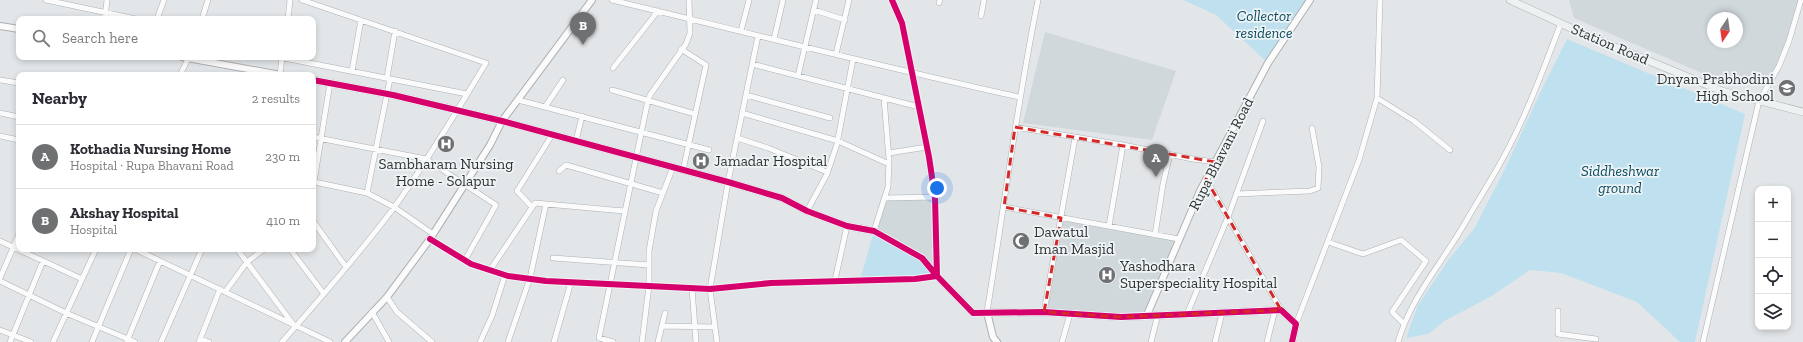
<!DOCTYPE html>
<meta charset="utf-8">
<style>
:root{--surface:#fff;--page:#f7f7f7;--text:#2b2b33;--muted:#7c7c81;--line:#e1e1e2;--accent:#6e7072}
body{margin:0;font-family:"Zilla Slab",serif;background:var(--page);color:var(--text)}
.controls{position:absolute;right:12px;bottom:12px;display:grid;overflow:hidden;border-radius:8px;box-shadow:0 2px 6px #0003}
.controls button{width:36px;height:36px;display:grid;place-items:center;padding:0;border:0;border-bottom:1px solid var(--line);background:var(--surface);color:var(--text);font:20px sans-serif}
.compass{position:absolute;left:1707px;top:12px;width:36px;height:36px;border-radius:50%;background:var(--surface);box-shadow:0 2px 6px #0003;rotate:193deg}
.you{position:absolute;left:937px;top:188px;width:14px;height:14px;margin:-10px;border:3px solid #fff;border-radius:50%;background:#1a73e8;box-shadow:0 0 0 6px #1a73e833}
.badge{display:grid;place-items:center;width:26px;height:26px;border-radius:50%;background:var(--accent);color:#fff;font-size:13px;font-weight:700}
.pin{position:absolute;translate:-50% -33px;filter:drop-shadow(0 1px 2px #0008)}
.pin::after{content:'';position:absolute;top:21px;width:14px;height:12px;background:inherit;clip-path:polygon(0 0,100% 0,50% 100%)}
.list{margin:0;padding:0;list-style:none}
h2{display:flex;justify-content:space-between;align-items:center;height:52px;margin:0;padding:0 16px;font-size:17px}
h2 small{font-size:13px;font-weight:400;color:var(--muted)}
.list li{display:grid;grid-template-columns:26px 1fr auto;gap:12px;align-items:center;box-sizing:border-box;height:64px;padding:0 16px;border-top:1px solid var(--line)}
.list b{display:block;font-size:15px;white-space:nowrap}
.list p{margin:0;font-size:13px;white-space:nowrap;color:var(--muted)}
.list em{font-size:13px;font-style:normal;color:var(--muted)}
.icon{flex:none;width:22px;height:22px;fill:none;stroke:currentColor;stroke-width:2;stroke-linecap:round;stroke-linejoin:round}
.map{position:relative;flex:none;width:1803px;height:342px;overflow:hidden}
.search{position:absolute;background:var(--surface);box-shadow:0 2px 6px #0003;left:16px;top:16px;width:300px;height:44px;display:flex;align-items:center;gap:10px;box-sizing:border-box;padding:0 14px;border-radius:8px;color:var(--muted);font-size:15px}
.panel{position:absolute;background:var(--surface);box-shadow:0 2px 6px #0003;left:16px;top:72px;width:300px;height:180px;border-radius:8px}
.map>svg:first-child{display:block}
</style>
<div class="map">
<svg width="1803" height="342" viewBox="0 0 1803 342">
<rect width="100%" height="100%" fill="#e3e6e8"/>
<path fill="#d0d8dc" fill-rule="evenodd" d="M 1569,0 L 1799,0 L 1789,41 L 1767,87 L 1720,81 L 1574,18 ZM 1713,18 L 1737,18 L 1737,42 L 1713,42 Z
M 1045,32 L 1176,71 L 1152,140 L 1023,123 Z
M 935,197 L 937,276 L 874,231 L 885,198 Z
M 1061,218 L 1179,239 L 1147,315 L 1044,312 Z"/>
<path fill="#bfe1ef" d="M 1183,0 L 1308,0 L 1268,63 L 1216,15 Z
M 1567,39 L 1745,114 L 1695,342 L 1680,342 L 1637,302 L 1561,273 L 1530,270 L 1490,297 L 1446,320 L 1428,334 L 1406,338 L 1418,305 L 1449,259 L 1474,229 L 1503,173 L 1541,91 Z
M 874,231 L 922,258 L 937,276 L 860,280 Z"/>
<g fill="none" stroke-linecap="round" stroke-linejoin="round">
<defs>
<path id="minor" d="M 46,0 L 136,19
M 612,0 C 748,33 883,67 1019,97
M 939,3 L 940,0
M 814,10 L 845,20
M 981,16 L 984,0
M 105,19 L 107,0
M 157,19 L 164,0
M 202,19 L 208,0
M 288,19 L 290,0
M 741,31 L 749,0
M 774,39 L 783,0
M 681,49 L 706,65 L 683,170
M 836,54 L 849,0
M 279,57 L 467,94
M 752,64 L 884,98
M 613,68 L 658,11
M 352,71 L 361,20
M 180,75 L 189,57
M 280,75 L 282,57
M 798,76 L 816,0
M 387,78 L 395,31
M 0,80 L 19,83
M 330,83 L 314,182 L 367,193 L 394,207 L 433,234
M 612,90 L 695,114
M 746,95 L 830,118
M 1377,98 L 1414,121 L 1450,150
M 518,100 L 709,150
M 545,107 L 563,80
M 0,113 L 19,117
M 742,113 L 838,141 L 889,164
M 1015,127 L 1123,145 L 1193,159 L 1215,162
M 0,136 L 19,140
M 313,137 L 426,159 L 496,205 L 465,260
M 737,138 L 768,148 L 827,172
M 576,141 L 582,116
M 889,153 L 927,147
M 559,171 L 566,165 L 663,193
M 1206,179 L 1281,310
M 367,193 L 390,79
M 1236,194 L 1310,191 L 1318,188 L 1319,167 L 1312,128
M 885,198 L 935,197
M 532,207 L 517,191 L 552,135
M 1004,207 L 1179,239
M 807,211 L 827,174 L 837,144 L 853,59
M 313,221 L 346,267
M 1109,226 L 1123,145
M 874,231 L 888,187 L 889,159 L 884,98 L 919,107
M 1155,235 L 1163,184 L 1170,154
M 430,239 L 471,264 L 508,276 L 546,281 L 710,289 L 771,283 L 915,279 L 937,276 L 935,197 L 929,157 L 902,23 L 892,0
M 0,241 L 82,279
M 1328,242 L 1363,254 L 1401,240 L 1426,261 L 1392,312 L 1404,324
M 135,249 L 330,342
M 237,249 L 293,324
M 290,249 L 324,294
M 553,258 L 649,265
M 490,270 L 535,203 L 624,211
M 0,278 L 19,234
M 835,280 L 847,226
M 0,281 L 66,313 L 135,342
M 692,288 L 696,342
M 225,292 L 247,262 L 264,249
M 387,297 L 397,312 L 432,342
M 1558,311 L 1558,334 L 1596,339
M 372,312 L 389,342
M 987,312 C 1004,208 1017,103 1038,0
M 1044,312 L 1075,138
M 1187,314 L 1228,217 L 1263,121
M 1296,324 L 1359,160 L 1377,98 L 1380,0
M 662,326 L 715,327
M 0,330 L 31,342
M 200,339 L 209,342
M 127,341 L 160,261
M 10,342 L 43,261
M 53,342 L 96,249
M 92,342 L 131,249
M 161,342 L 202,249
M 199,342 L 220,289
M 282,342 C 320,299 358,255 393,209 C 427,162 456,112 486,63 L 302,0
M 480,342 L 492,316 L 505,275
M 508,342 L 530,278 L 546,204
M 554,342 L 571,282
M 613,342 L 599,338 L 648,100 L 650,95 L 686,44 L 690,33 L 689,0
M 642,342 L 649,286 L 649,251 L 656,211 L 673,167
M 658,342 L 665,313
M 717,342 L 710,289 L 728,182 L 758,36
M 1062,342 L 1070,314
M 1151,342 L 1158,314
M 1215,342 L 1222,313
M 1267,342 L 1275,310
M 1398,342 C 1411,297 1442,263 1465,223 C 1477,202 1490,182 1502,160 C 1526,117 1543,70 1561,23
M 1703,342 L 1759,101 L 1779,66 L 1789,41 L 1801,0"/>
<path id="tertiary" d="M 0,26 L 19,29
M 182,57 L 281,75
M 313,80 L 393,95 L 502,121 L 728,182 L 782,198 L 807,211 L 847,226 L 874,231 L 922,258 L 937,276 L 973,313 L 1044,312 L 1121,317 L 1281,310 L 1296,324 L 1292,342
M 987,312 L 993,337 L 997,342
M 1147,315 L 1200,191 L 1268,63 L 1310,0
M 345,342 L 387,297 L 430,239 L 490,145 L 502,121 L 592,0"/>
<path id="secondary" d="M 1510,0 L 1586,35 L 1722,91 L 1803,112"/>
</defs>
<use href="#minor" stroke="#aeb0b2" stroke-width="6"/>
<use href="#tertiary" stroke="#aeb0b2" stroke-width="8"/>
<use href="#secondary" stroke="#aeb0b2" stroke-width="8"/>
<use href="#minor" stroke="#fbfbfc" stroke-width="5"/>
<use href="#tertiary" stroke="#fbfbfc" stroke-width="6"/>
<use href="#secondary" stroke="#edf1f1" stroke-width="7"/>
<defs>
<path id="cycleway" d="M 313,80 L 393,95 L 502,121 L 728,182 L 782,198 L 807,211 L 847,226 L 874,231 L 922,258 L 937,276 L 973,313 L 1044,312 L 1121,317 L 1281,310 L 1296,324 L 1292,342
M 430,239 L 471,264 L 508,276 L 546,281 L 710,289 L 771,283 L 915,279 L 937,276 L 935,197 L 929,157 L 902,23 L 892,0"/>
</defs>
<use href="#cycleway" stroke="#eff4f6" stroke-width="8"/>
<use href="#cycleway" stroke="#d6006c" stroke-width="6"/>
</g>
<path fill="none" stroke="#d62828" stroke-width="3" stroke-dasharray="8 5" stroke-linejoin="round" d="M 1015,127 L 1215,162 L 1206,179 L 1281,310 L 1121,317 L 1044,312 L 1061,218 L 1004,207 Z"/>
<defs>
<symbol id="university-disc" viewBox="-11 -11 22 22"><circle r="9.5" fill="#6e7072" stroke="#eff4f6"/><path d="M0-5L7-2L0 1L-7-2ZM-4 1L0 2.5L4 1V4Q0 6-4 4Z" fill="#fff"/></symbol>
<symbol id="hospital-disc" viewBox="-11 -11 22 22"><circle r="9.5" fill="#6e7072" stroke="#eff4f6"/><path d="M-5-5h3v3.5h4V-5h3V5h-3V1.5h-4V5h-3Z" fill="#fff"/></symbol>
<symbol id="mosque-disc" viewBox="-11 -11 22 22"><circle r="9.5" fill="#6e7072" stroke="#eff4f6"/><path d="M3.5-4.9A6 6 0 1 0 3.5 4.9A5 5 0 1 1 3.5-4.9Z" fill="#fff"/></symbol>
</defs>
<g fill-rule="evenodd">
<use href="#university-disc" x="1777" y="78" width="20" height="20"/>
<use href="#hospital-disc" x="436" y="134" width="20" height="20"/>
<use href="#hospital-disc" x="691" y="151" width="20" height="20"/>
<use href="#mosque-disc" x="1011" y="231" width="20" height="20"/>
<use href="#hospital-disc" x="1097" y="265" width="20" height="20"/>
</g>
<g text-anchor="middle" stroke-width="3.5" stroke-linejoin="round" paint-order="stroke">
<g font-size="15" font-style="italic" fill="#094b5e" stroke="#eff4f6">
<text x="1264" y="21">Collector<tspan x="1264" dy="17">residence</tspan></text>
<text x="1620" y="176">Siddheshwar<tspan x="1620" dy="17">ground</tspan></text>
</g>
<g font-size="15" fill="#2f3132" stroke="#eff4f6">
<text transform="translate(1610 44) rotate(23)" y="5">Station Road</text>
<text transform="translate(1221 154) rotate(-63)" y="5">Rupa Bhavani Road</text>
</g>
<g font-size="15" fill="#2f3132" stroke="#eff4f6" text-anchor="start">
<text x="1774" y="84" text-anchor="end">Dnyan Prabhodini<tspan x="1774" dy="17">High School</tspan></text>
<text x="714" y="166">Jamadar Hospital</text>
<text x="446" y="169" text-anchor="middle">Sambharam Nursing<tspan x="446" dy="17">Home - Solapur</tspan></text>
<text x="1034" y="237">Dawatul<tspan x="1034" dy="17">Iman Masjid</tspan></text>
<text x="1120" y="271">Yashodhara<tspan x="1120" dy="17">Superspeciality Hospital</tspan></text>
</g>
</g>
</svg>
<div class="controls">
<button>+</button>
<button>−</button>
<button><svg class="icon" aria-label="locate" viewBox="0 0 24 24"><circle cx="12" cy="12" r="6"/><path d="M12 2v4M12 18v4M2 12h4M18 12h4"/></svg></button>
<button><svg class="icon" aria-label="layers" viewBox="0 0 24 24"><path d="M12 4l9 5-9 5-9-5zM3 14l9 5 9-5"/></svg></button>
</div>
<svg class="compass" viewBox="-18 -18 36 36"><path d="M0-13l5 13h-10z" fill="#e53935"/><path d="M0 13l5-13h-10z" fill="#7c7c81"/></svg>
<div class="you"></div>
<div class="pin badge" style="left:1156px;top:177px">A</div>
<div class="pin badge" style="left:583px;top:45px">B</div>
<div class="search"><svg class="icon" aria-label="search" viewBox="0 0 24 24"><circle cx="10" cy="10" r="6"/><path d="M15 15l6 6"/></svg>Search here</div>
<section class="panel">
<h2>Nearby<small>2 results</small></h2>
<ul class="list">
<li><span class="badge">A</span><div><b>Kothadia Nursing Home</b><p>Hospital · Rupa Bhavani Road</p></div><em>230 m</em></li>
<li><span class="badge">B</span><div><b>Akshay Hospital</b><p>Hospital</p></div><em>410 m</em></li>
</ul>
</section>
</div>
